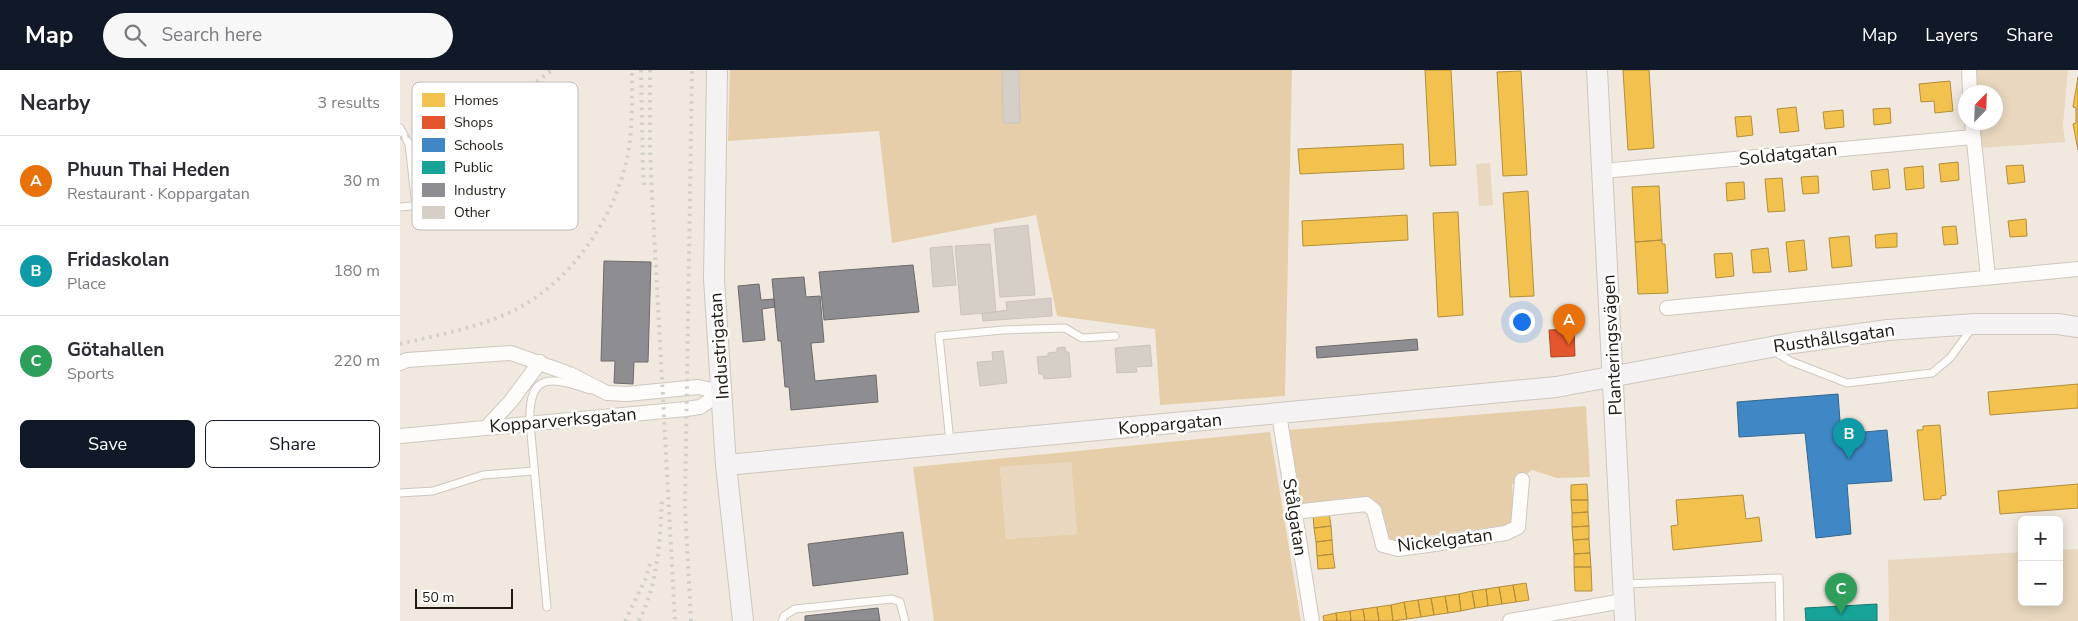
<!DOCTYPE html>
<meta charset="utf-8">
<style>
:root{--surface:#fff;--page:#f7f7f7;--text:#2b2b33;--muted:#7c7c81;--line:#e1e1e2;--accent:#111827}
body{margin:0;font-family:"Nunito Sans",sans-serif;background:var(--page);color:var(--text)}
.controls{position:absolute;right:15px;bottom:15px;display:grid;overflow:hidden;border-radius:8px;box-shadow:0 2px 12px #0003}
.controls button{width:45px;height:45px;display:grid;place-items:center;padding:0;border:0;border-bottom:1px solid var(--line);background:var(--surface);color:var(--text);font:25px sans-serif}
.compass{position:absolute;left:1558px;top:15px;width:45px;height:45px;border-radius:50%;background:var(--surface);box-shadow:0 2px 12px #0003;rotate:23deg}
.scale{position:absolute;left:15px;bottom:12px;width:98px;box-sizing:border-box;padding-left:5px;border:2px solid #1e1912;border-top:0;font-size:14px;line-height:18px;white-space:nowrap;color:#1e1912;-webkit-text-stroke:4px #fff;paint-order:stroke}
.you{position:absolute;left:1121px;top:251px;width:18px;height:18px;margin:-12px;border:4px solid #fff;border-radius:50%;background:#1a73e8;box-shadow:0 0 0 8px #1a73e833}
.badge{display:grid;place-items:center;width:32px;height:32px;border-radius:50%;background:var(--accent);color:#fff;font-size:16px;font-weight:700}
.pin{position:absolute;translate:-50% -41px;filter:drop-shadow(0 1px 2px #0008)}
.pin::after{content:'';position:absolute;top:26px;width:18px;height:15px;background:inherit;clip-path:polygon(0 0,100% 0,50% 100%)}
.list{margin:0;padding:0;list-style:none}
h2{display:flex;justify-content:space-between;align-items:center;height:65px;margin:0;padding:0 20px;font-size:21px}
h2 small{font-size:16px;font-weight:400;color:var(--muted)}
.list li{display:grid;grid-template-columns:32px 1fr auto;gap:15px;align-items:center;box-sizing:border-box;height:90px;padding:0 20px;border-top:1px solid var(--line)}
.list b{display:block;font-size:19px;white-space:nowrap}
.list p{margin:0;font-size:16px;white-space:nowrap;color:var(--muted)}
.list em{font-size:16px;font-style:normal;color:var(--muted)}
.actions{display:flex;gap:10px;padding:15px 20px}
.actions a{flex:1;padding:11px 0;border:1px solid var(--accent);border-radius:8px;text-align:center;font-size:18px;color:var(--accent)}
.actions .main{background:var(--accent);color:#fff}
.icon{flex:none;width:28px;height:28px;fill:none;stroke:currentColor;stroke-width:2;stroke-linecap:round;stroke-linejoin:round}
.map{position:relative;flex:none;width:1678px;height:551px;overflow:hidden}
header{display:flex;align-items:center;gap:30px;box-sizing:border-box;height:70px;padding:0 25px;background:var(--accent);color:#fff}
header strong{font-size:24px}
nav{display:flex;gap:28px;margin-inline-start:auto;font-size:18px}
.search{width:350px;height:45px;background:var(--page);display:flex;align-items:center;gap:12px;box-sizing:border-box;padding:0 18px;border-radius:28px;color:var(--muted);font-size:19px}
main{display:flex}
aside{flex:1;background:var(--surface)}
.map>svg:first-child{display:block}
</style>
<header>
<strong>Map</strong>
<div class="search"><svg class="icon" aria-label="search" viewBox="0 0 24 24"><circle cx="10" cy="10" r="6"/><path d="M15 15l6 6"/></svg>Search here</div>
<nav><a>Map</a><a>Layers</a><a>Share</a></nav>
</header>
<main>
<aside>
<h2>Nearby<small>3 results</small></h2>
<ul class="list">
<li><span class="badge" style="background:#e8710a">A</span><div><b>Phuun Thai Heden</b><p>Restaurant · Koppargatan</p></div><em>30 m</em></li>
<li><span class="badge" style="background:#0f9aa8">B</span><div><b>Fridaskolan</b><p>Place</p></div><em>180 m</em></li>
<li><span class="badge" style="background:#2e9e5b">C</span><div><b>Götahallen</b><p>Sports</p></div><em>220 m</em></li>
</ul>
<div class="actions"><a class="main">Save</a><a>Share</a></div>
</aside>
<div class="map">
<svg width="1678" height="551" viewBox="0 0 1678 551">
<rect width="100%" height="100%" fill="#f1e9df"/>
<path fill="#e9d7bf" d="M 1574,0 L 1668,0 L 1663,55 L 1665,72 L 1580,78 L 1578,53 L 1596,52 L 1596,22 L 1576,22 Z
M 1090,93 L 1093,135 L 1079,136 L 1076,94 Z
M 671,391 L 677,464 L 606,469 L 600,397 Z
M 1678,479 L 1678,551 L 1489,551 L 1488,490 L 1622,482 L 1622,532 L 1659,532 L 1659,480 Z"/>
<path fill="#e7ceaa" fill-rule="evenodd" d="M 330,0 L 892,0 L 885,326 L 760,335 L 755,259 L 657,246 L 636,145 L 492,173 L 479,61 L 328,71 Z
M 1186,336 L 1190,407 L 1157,408 L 1132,400 L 1112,415 L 1115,454 L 989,471 L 973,428 L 901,436 L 888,360 Z
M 870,362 L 901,551 L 534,551 L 513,397 ZM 671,392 L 677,464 L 606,469 L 600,397 Z"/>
<path fill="#f2c14e" stroke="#b28f3c" d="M 1025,0 L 1051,0 L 1056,95 L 1030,96 Z
M 1223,0 L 1249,0 L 1254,78 L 1228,80 Z
M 1121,1 L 1127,105 L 1103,106 L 1097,2 Z
M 1678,7 L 1678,80 L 1673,54 L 1676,53 L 1676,38 L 1673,37 Z
M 1550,11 L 1553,41 L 1535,43 L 1534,31 L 1521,32 L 1519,14 Z
M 1396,37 L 1399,61 L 1380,63 L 1377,39 Z
M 1490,38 L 1491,53 L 1474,55 L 1473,39 Z
M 1443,40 L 1444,57 L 1425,59 L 1423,42 Z
M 1351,46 L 1353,65 L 1337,67 L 1335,47 Z
M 1003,74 L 1004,99 L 900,104 L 898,79 Z
M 1558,92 L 1559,110 L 1541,112 L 1539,94 Z
M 1623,95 L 1625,112 L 1608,114 L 1606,96 Z
M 1523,96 L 1524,118 L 1506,120 L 1504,98 Z
M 1488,99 L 1490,118 L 1473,120 L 1471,101 Z
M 1418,106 L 1419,123 L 1403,124 L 1401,107 Z
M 1382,108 L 1385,141 L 1368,142 L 1365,109 Z
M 1344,112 L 1345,129 L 1327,131 L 1326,113 Z
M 1259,116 L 1262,170 L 1235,172 L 1232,117 Z
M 1128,121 L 1134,226 L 1110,227 L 1103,123 Z
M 1058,142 L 1063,245 L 1038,247 L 1033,143 Z
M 1007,145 L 1008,170 L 903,176 L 902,151 Z
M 1626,149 L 1627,166 L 1610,167 L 1608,151 Z
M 1556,156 L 1558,174 L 1544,175 L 1542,157 Z
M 1497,163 L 1497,177 L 1476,178 L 1475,165 Z
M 1449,166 L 1452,196 L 1432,198 L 1429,168 Z
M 1262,170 L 1262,174 L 1265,174 L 1268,223 L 1238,224 L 1235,172 Z
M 1404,170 L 1407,200 L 1389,202 L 1386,172 Z
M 1368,178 L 1371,202 L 1353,203 L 1351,180 Z
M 1332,183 L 1334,206 L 1316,208 L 1314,184 Z
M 1678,314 L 1678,338 L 1590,345 L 1588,322 Z
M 1540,355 L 1546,425 L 1541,426 L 1541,429 L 1524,430 L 1517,360 L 1523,360 L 1523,356 Z
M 1187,414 L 1188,430 L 1171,430 L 1171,415 Z
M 1678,414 L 1678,438 L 1600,444 L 1598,421 Z
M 1343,425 L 1346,449 L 1359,447 L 1362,471 L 1273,480 L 1271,456 L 1278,455 L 1276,430 Z
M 1171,430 L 1188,430 L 1188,442 L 1172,443 Z
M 1188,442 L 1189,456 L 1172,457 L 1172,443 Z
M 929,443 L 931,456 L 914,458 L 913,444 Z
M 931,456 L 932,470 L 916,472 L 914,458 Z
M 1189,456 L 1189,469 L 1173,470 L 1172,457 Z
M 1189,469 L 1190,483 L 1174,484 L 1173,470 Z
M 932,470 L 933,484 L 917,486 L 916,472 Z
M 1190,483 L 1191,497 L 1174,497 L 1174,484 Z
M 933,484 L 935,498 L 918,499 L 917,486 Z
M 1174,497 L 1191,497 L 1192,521 L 1175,521 Z
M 1126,513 L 1129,530 L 1116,532 L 1113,515 Z
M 1113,515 L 1116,532 L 1102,534 L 1099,517 Z
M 1099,517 L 1102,534 L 1088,536 L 1086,519 Z
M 1086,519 L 1088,536 L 1075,538 L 1072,521 Z
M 1072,521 L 1075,538 L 1061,541 L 1059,524 Z
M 1059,524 L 1061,541 L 1048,543 L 1045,526 Z
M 1045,526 L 1048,543 L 1034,545 L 1031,528 Z
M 1031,528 L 1034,545 L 1021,547 L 1018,530 Z
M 1018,530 L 1021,547 L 1007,549 L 1004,532 Z
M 1004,532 L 1007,549 L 993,551 L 991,535 Z
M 991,535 L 993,551 L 979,551 L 977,537 Z
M 977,537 L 979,551 L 965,551 L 963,539 Z
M 963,539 L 965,551 L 951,551 L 950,541 Z
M 950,541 L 951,551 L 937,551 L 936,543 Z
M 936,543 L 937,551 L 924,551 L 923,546 Z"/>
<path fill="#e4572e" stroke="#a94426" d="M 1174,259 L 1175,286 L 1151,287 L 1149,260 Z"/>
<path fill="#3f88c5" stroke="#35678f" d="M 1438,324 L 1441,364 L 1487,360 L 1492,411 L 1447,414 L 1451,464 L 1416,468 L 1405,363 L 1339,367 L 1337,332 Z"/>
<path fill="#17a398" stroke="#197a70" d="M 1477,534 L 1477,551 L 1406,551 L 1405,538 Z"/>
<path fill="#8d8d92" stroke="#6c6a6c" d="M 204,191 L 251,192 L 248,292 L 234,292 L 233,314 L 214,313 L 215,291 L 201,291 Z
M 513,195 L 519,242 L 424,250 L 419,202 Z
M 404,207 L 406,227 L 420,226 L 424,272 L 411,273 L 415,311 L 476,305 L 478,332 L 391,340 L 389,317 L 385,317 L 381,271 L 378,271 L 372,209 Z
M 359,214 L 361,230 L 374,229 L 375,237 L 362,239 L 365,270 L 343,272 L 338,216 Z
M 1017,269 L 1018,280 L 917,288 L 916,277 Z
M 503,462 L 508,504 L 413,516 L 408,474 Z
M 478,538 L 480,551 L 405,551 L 405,546 Z"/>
<path fill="#d6cfc7" stroke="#cac4bc" d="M 602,0 L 619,0 L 620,53 L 603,53 Z
M 628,155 L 635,225 L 600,227 L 594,159 Z
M 590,174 L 596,242 L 561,245 L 555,176 Z
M 552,176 L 556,215 L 533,217 L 530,178 Z
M 651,228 L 652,246 L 583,251 L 582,244 L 607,240 L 606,232 Z
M 750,275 L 752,296 L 736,297 L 737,302 L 717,303 L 715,278 Z
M 665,277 L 666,282 L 669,282 L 671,307 L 644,309 L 643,304 L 639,304 L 637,287 L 648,286 L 648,283 L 657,282 L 657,278 Z
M 603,281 L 607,313 L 580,316 L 577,292 L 593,291 L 592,282 Z"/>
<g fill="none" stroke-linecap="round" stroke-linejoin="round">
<defs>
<path id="lane" d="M 0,58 L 9,74 L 16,136
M 0,137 L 46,133
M 1374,281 L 1390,291 L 1447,313 L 1532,303 L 1550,288 L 1572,258
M 550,372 L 539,266 L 603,260 L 665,258 L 682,268 L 715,266
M 0,423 L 33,421 L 83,405 L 134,401
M 1225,514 L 1379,508 L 1380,551
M 147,537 L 130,353 C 128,301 151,307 190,320
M 382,551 L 384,546 L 395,539 L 492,529 L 500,532 L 505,551"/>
<path id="street" d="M 1569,0 L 1570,22
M 1572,52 L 1588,207
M 1203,101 L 1573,67
M 1267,238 L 1678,199
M 0,293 L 7,290 L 111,283 L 170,304 L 207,323 L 227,324 L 298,317 L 322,322
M 879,344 L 912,551
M 87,357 L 111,331 L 140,292
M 0,366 L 286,339 L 300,337 L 322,322
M 894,442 L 966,434 L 974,440 L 983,475 L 998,479 L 1028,475 L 1106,463 L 1118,457 L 1122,410
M 1110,551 L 1223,531"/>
<path id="secondary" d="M 317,0 L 314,209 L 326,395 L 343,551
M 1197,0 L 1225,551
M 326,395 L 1156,317 L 1393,273 L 1488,260 L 1575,254 L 1658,254 L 1678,257"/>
</defs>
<use href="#lane" stroke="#cdc7bf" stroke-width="9"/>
<use href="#street" stroke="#cdc7bf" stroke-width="16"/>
<use href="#secondary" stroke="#cdc7bf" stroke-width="22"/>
<use href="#lane" stroke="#fdfcfa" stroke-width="7"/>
<use href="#street" stroke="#fdfcfa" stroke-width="14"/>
<use href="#secondary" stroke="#f4f2f3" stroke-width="20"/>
<path stroke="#d2d0cc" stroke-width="4" stroke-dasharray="2.5 5" stroke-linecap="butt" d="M 241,0 L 243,104 L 245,119
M 250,0 L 250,75 L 252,125 L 275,551
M 0,68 L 66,53 L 101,38 L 152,0
M 0,274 C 33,266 67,260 99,247 C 164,223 216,150 228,83 C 233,56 232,28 232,0
M 225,551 L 246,508 L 251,490
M 239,551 C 258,513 260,472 262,429
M 291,551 L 285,436 L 292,0"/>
</g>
<g text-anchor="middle" stroke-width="5" stroke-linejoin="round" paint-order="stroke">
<g font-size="18" fill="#1e1912" stroke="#fff">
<text transform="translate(1388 84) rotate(-6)" y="6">Soldatgatan</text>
<text transform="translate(1434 268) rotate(-8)" y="6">Rusthållsgatan</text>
<text transform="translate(1212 275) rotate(-93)" y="6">Planteringsvägen</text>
<text transform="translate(319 276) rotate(-94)" y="6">Industrigatan</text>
<text transform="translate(163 350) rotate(-5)" y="6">Kopparverksgatan</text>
<text transform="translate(770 354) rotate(-5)" y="6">Koppargatan</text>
<text transform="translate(895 447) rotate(81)" y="6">Stålgatan</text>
<text transform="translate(1045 470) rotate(-7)" y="6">Nickelgatan</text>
</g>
</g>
<rect x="12" y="12" width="166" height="148" rx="8" fill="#fff" stroke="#bcbab8" stroke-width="1"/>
<rect x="22" y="23" width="23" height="14" fill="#f2c14e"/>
<rect x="22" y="46" width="23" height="13" fill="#e4572e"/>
<rect x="22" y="68" width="23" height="14" fill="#3f88c5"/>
<rect x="22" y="91" width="23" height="13" fill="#17a398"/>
<rect x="22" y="113" width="23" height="14" fill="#8d8d92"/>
<rect x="22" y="136" width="23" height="13" fill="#d6cfc7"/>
<g font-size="14" fill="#1e1912">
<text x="54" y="35">Homes</text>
<text x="54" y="57">Shops</text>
<text x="54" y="80">Schools</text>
<text x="54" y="102">Public</text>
<text x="54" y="125">Industry</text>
<text x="54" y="147">Other</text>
</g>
</svg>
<div class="controls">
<button>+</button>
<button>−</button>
</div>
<svg class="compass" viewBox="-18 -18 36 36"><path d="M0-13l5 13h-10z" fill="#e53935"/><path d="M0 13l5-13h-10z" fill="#7c7c81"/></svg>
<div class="scale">50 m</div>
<div class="you"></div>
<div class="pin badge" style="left:1169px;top:275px;background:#e8710a">A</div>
<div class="pin badge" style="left:1449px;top:389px;background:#0f9aa8">B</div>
<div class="pin badge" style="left:1441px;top:544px;background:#2e9e5b">C</div>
</div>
</main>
